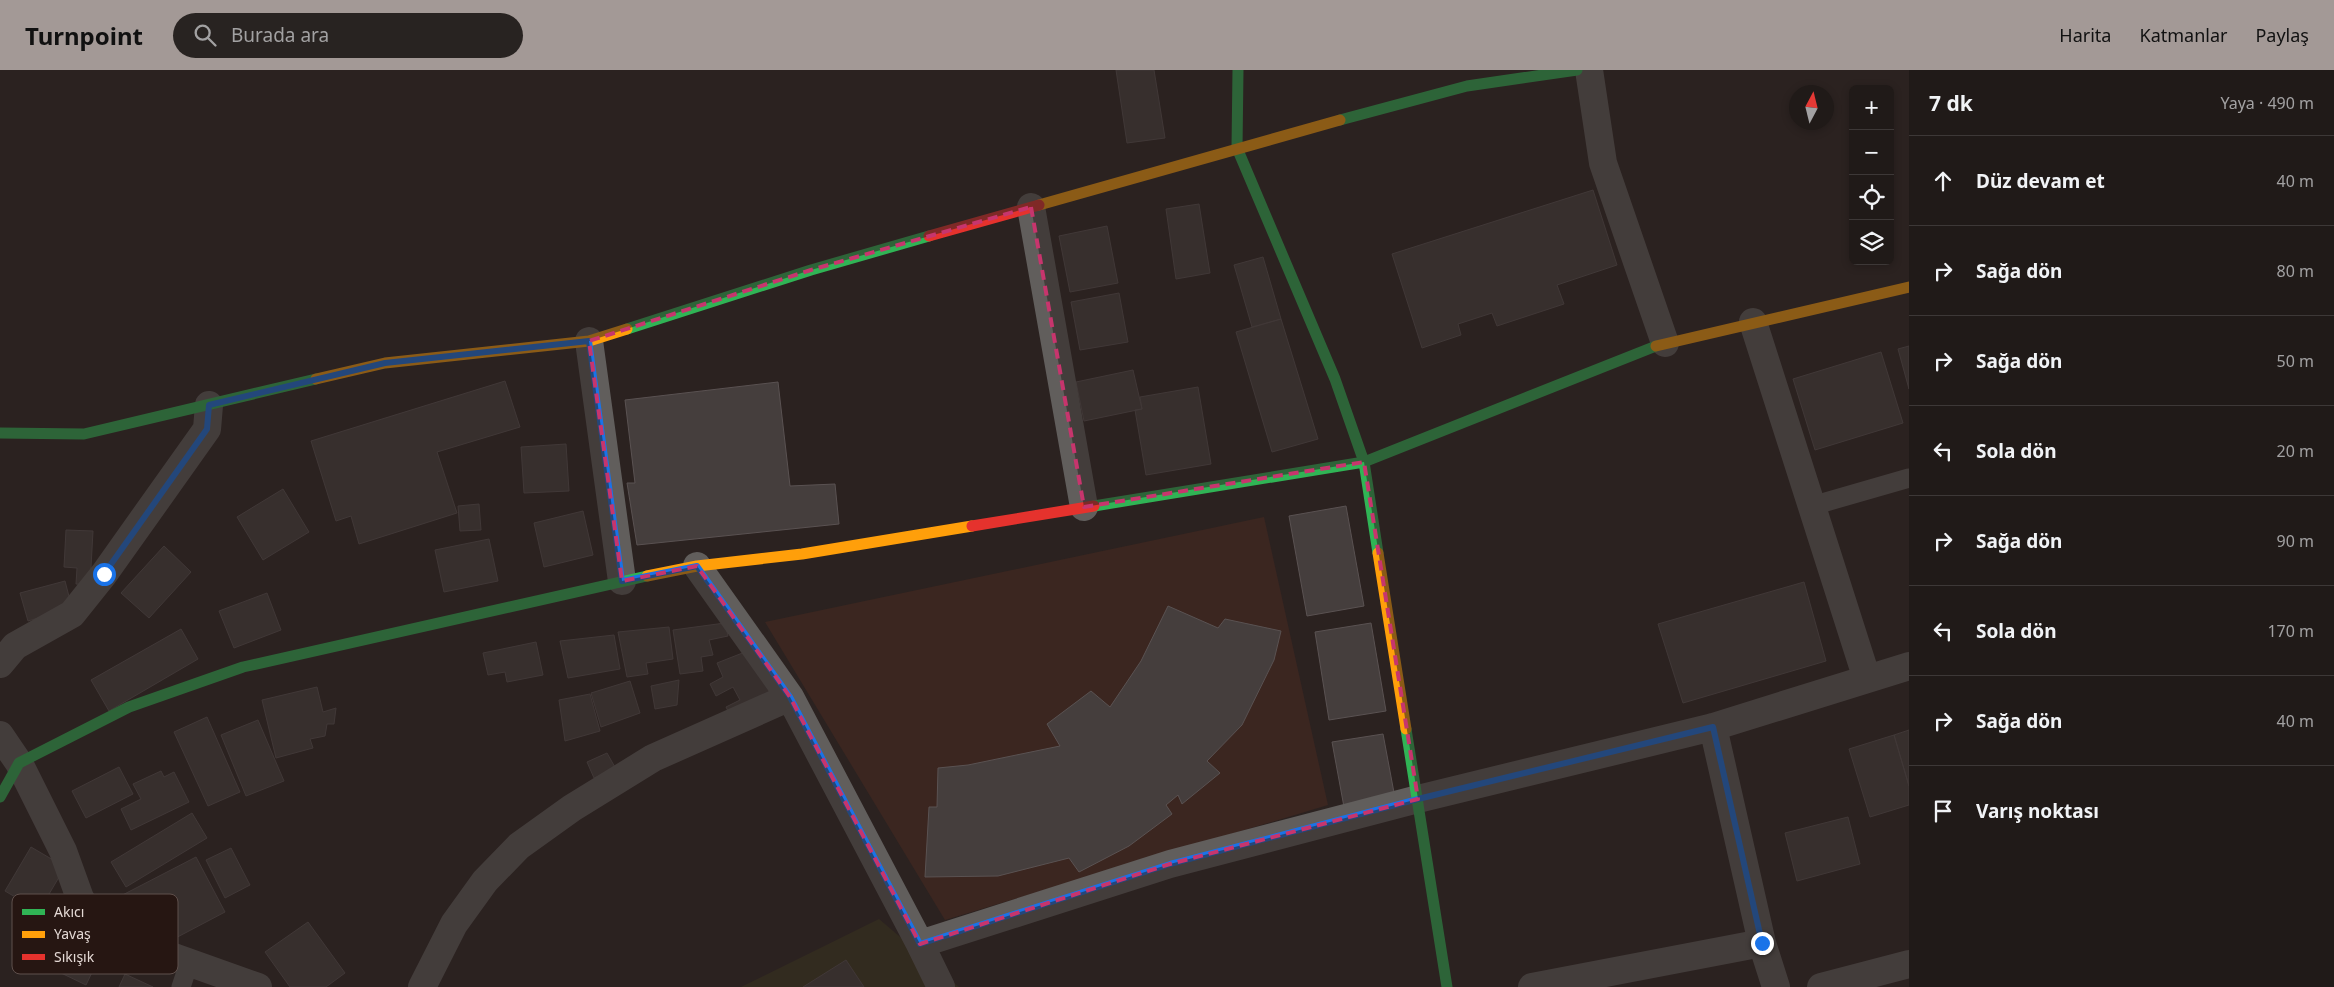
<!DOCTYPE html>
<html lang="tr">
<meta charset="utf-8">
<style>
:root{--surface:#201a18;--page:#282321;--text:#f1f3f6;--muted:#a2a1a2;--line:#3d3837;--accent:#a39996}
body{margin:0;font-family:"Noto Sans",sans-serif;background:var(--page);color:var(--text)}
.controls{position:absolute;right:15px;top:15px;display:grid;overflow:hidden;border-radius:8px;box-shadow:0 2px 8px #0003}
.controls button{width:45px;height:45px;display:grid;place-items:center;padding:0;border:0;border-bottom:1px solid var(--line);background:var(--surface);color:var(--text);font:25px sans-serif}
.compass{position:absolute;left:1789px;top:15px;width:45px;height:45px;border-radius:50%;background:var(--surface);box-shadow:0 2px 8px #0003;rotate:7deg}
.stop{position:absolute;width:15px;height:15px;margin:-11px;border:4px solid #1a73e8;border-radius:50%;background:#fff}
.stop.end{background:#1a73e8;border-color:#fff;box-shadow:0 1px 5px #0008}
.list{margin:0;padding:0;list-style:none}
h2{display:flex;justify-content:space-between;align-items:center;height:65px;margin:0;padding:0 20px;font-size:21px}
h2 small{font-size:16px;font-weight:400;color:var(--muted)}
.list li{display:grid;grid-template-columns:32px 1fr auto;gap:15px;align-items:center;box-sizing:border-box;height:90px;padding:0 20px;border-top:1px solid var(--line)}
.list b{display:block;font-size:19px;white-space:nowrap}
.list em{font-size:16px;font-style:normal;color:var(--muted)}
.icon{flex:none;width:28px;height:28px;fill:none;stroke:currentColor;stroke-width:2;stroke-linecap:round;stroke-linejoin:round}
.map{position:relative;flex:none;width:1909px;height:917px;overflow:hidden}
header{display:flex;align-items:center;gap:30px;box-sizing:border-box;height:70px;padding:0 25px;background:var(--accent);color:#111}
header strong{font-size:24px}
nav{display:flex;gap:28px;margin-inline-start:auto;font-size:18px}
.search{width:350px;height:45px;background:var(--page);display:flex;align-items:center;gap:12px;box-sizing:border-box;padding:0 18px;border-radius:28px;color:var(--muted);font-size:19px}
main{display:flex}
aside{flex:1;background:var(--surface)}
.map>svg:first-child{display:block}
</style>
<header>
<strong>Turnpoint</strong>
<div class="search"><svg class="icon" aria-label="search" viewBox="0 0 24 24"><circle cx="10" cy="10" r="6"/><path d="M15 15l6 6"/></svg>Burada ara</div>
<nav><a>Harita</a><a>Katmanlar</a><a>Paylaş</a></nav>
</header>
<main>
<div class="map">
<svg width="1909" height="917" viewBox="0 0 1909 917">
<rect width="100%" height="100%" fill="#2b2220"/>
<path fill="#3b2620" d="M 1264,447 L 1328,735 L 945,850 L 765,552 Z"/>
<path fill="#3b351d" d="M 879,849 L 959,917 L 741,917 Z"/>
<path fill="#453e3d" stroke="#5a5252" d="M 1116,0 L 1154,0 L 1165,68 L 1127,73 Z
M 1593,120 L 1617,195 L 1557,215 L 1564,234 L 1497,256 L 1492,243 L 1458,254 L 1461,265 L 1422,278 L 1392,184 Z
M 1199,134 L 1210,203 L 1176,209 L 1166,139 Z
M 1107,156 L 1118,213 L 1070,222 L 1059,166 Z
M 1263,187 L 1281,249 L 1252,257 L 1234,195 Z
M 1119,223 L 1128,272 L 1080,280 L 1071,232 Z
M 1281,249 L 1318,369 L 1272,382 L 1236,262 Z
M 1909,276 L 1909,319 L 1898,279 Z
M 1881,282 L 1903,353 L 1815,380 L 1793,309 Z
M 1133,300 L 1142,339 L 1084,351 L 1076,312 Z
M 505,311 L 520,357 L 437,382 L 457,443 L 359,474 L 351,446 L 336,451 L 311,371 Z
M 778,312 L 790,416 L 835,414 L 839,454 L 637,475 L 627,413 L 635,413 L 625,330 Z
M 1198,317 L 1211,394 L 1146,405 L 1135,340 L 1142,339 L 1140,327 Z
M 566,374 L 569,421 L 524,423 L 521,377 Z
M 283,419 L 309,462 L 263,490 L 237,447 Z
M 479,434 L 481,460 L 460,461 L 458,436 Z
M 1346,436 L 1364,536 L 1307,546 L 1289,446 Z
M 583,441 L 593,485 L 544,497 L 534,453 Z
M 66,460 L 93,461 L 90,515 L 76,514 L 77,498 L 64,497 Z
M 489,469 L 498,511 L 444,522 L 435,480 Z
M 164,476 L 191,502 L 149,548 L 121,523 Z
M 65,511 L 72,538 L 28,551 L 20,523 Z
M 1804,512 L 1826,591 L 1683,633 L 1658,554 Z
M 267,523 L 281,560 L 234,578 L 219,541 Z
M 1168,536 L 1218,558 L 1225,549 L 1281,561 L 1274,590 L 1242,655 L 1207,691 L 1220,703 L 1182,734 L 1178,725 L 1166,735 L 1172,744 L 1129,776 L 1079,802 L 1069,788 L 998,806 L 925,807 L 929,737 L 937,737 L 938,698 L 968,695 L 1060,676 L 1047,654 L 1091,621 L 1110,637 L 1141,591 Z
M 725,553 L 728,566 L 709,570 L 713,585 L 701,587 L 703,601 L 680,604 L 673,560 Z
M 1371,553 L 1386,641 L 1329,650 L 1315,562 Z
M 669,557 L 673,589 L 646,593 L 648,604 L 627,607 L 618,562 Z
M 181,559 L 198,589 L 109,641 L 91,610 Z
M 614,565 L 620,599 L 568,608 L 560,571 Z
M 536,572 L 543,605 L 507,612 L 505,602 L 488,605 L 483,583 Z
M 745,582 L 775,630 L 733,651 L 726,637 L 740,630 L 733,617 L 716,626 L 710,614 L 723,607 L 717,593 Z
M 679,610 L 677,635 L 655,639 L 651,616 Z
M 630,611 L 640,643 L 601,657 L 591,623 Z
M 317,617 L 323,642 L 336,638 L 334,654 L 327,654 L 325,666 L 310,669 L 313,678 L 276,688 L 262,630 Z
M 590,624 L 600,661 L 565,671 L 559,630 Z
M 207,647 L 240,722 L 208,736 L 174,662 Z
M 258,650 L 284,711 L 246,726 L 221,665 Z
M 1909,660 L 1909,716 L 1894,665 Z
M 1383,664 L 1395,728 L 1344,737 L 1332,672 Z
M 1894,665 L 1909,716 L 1909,735 L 1870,747 L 1849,679 Z
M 607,683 L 616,699 L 594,708 L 587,692 Z
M 119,697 L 133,724 L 86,748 L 72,721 Z
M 161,701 L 164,707 L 174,702 L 189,732 L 131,760 L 121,739 L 141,729 L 133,714 Z
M 192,743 L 207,768 L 126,817 L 111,792 Z
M 1848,747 L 1860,794 L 1797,811 L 1785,763 Z
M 31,777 L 65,797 L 39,841 L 5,821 Z
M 231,778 L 250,815 L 225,828 L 206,790 Z
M 196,787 L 225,842 L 168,872 L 154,845 L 124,861 L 109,832 Z
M 308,852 L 345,903 L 326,917 L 290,917 L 265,882 Z
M 68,884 L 95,896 L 86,915 L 59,902 Z
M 846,890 L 864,917 L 803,917 Z
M 125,904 L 153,917 L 119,917 Z"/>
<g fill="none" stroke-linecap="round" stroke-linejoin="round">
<path stroke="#615e5c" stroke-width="19" d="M 1812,436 L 1909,408
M 181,917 L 189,893"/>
<path stroke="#615e5c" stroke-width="28" d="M 1589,0 L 1603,93 L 1665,273
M 1031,137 L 1084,437
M 1753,252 L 1867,609
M 589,271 L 622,511
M 697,496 L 790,627 L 920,874 L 941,917
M 0,594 L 15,576 L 72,544 L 104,504 L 207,359 L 209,335
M 1713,657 L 1762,873 L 1776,917
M 0,665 L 19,693 L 63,781 L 80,828 L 92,848 L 109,864 L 258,917
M 920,874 L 1170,794 L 1418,729 L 1713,657 L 1909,596
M 422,917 L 454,854 L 485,811 L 519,776 L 572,738 L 653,688 L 790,627
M 1532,917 L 1762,873
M 1821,917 L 1909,894"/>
<path stroke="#30b455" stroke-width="11" d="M 1238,0 L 1237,78 L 1335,309 L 1364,392 L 1378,483
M 1340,50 L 1467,16 L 1577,0
M 627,259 L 811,200 L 929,166
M 0,363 L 84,364 L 316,309
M 1094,436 L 1364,392 L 1656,276
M 1406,659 L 1447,917
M 0,727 L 19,693 L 129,637 L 243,597 L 647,506"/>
<path stroke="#ff9f0a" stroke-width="11" d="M 1039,135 L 1340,50
M 1656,276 L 1909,217
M 316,309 L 385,293 L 589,271 L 627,259
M 1378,483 L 1406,659
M 647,506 L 697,496 L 802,484 L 972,456"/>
<path stroke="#e5322d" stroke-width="11" d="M 929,166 L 1039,135
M 972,456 L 1094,436"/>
</g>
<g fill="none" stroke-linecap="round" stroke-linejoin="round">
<path stroke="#1a73e8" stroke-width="6" d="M 104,504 L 207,359 L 209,335 L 385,293 L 589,271 L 622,511 L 697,496 L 790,627 L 920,874 L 1170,794 L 1418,729 L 1713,657 L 1762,873"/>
</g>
<path d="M0 0H1909V917H0ZM 1031,137 L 1084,437 L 1364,392 L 1418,729 L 1170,794 L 920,874 L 790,627 L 697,496 L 622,511 L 589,271 L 811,200 Z" fill="#2b2220" fill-opacity=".55" fill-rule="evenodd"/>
<path fill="none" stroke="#c7356d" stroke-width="4" stroke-dasharray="10 6" stroke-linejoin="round" d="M 1031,137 L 1084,437 L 1364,392 L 1418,729 L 1170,794 L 920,874 L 790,627 L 697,496 L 622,511 L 589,271 L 811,200 Z"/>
<rect x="12" y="824" width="166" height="80" rx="8" fill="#261612" stroke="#5f504c" stroke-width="1"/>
<rect x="22" y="839" width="23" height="6" fill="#30b455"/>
<rect x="22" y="861" width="23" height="7" fill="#ff9f0a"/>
<rect x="22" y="884" width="23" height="6" fill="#e5322d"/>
<g font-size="14" fill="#e4d9d5">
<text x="54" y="847">Akıcı</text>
<text x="54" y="869">Yavaş</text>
<text x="54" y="892">Sıkışık</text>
</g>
</svg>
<div class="controls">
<button>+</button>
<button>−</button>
<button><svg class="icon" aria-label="locate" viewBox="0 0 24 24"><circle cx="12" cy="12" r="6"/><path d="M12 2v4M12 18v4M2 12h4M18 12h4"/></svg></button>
<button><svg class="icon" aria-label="layers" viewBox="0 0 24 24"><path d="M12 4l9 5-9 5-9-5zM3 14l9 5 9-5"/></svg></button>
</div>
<svg class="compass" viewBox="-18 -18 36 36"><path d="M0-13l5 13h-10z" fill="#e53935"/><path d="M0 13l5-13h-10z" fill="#a2a1a2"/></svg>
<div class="stop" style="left:104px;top:504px"></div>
<div class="stop end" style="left:1762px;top:873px"></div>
</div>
<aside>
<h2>7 dk<small>Yaya · 490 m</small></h2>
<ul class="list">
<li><svg class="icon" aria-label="ahead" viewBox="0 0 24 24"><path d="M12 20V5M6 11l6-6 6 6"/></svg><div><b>Düz devam et</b></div><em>40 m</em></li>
<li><svg class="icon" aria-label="right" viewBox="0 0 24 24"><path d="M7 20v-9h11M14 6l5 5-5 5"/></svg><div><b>Sağa dön</b></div><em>80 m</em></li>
<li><svg class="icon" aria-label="right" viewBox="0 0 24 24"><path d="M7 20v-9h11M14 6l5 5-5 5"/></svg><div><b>Sağa dön</b></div><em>50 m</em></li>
<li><svg class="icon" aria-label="left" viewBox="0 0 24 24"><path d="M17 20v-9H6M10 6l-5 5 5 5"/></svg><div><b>Sola dön</b></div><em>20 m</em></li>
<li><svg class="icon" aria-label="right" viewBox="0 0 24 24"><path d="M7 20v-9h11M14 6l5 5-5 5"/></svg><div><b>Sağa dön</b></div><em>90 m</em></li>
<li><svg class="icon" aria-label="left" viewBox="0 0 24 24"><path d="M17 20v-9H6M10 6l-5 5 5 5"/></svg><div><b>Sola dön</b></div><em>170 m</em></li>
<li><svg class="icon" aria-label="right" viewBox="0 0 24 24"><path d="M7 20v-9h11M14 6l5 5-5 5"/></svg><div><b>Sağa dön</b></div><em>40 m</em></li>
<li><svg class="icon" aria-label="arrive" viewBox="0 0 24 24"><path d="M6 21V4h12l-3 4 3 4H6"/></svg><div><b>Varış noktası</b></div></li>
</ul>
</aside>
</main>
